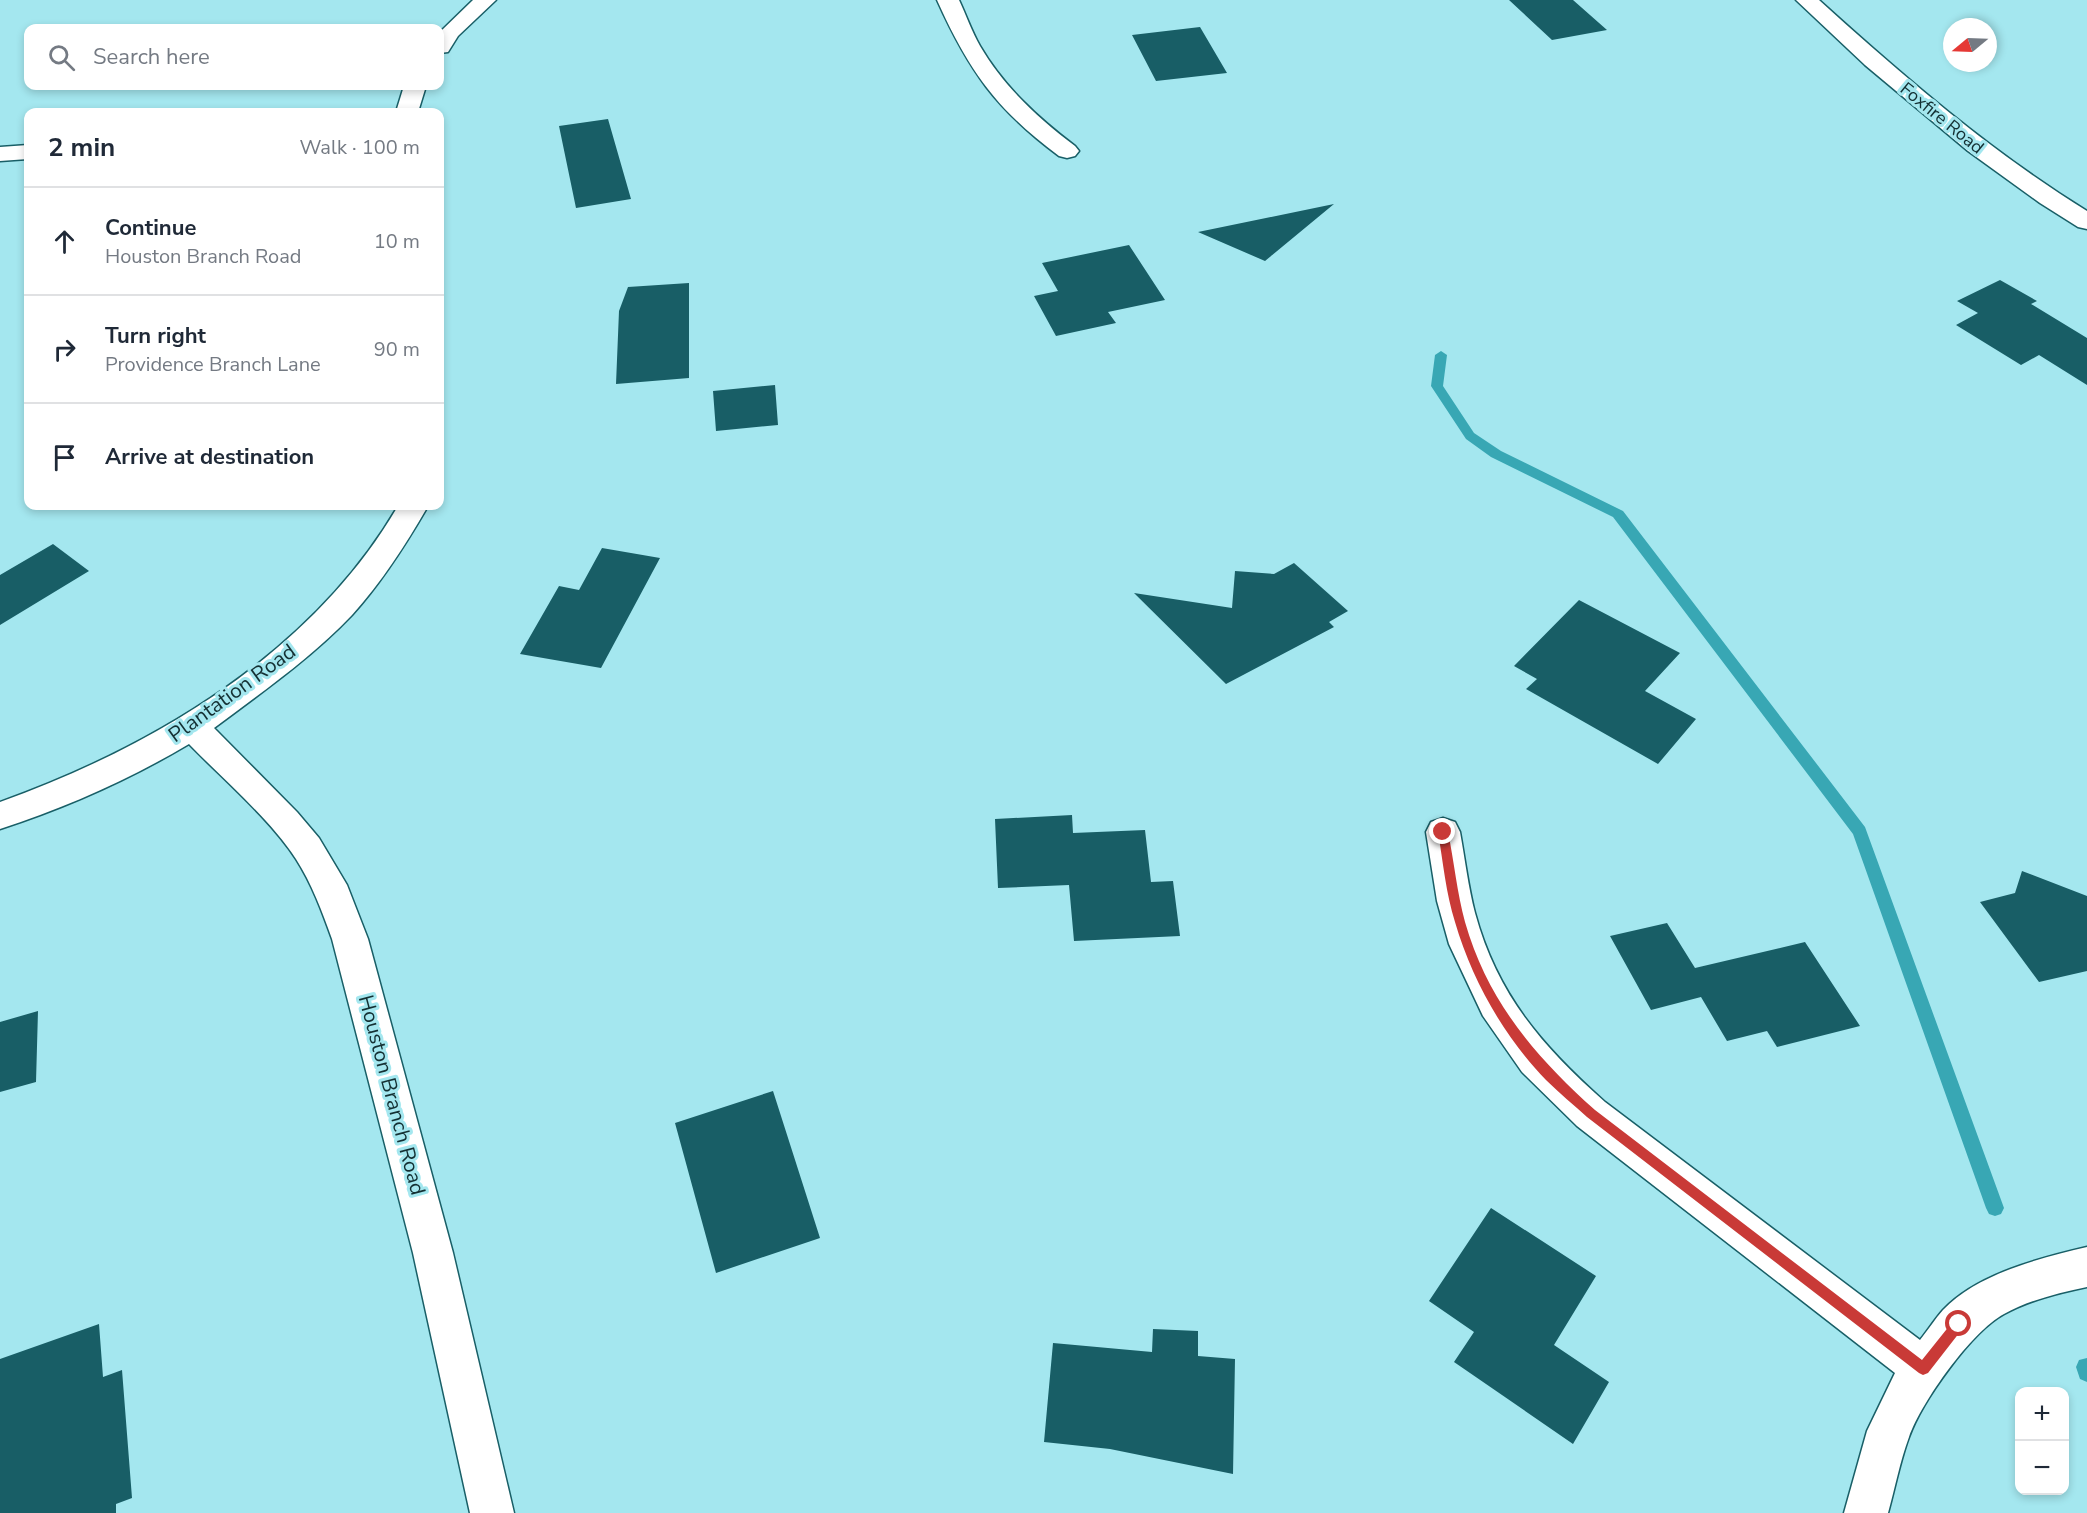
<!DOCTYPE html>
<meta charset="utf-8">
<style>
:root{--surface:#fff;--page:#f2f2f3;--text:#1f2937;--muted:#747a83;--line:#e0e1e3}
body{margin:0;font-family:"Nunito Sans",sans-serif;background:var(--page);color:var(--text)}
.controls{position:absolute;right:18px;bottom:18px;display:grid;overflow:hidden;border-radius:12px;box-shadow:0 3px 9px #0003}
.controls button{width:54px;height:54px;display:grid;place-items:center;padding:0;border:0;border-bottom:2px solid var(--line);background:var(--surface);color:var(--text);font:30px sans-serif}
.compass{position:absolute;left:1943px;top:18px;width:54px;height:54px;border-radius:50%;background:var(--surface);box-shadow:0 3px 9px #0003;rotate:251deg}
.stop{position:absolute;width:18px;height:18px;margin:-14px;border:4px solid #c93a37;border-radius:50%;background:#fff}
.stop.end{background:#c93a37;border-color:#fff;box-shadow:0 2px 6px #0008}
.list{margin:0;padding:0;list-style:none}
h2{display:flex;justify-content:space-between;align-items:center;height:78px;margin:0;padding:0 24px;font-size:26px}
h2 small{font-size:20px;font-weight:400;color:var(--muted)}
.list li{display:grid;grid-template-columns:39px 1fr auto;gap:18px;align-items:center;box-sizing:border-box;height:108px;padding:0 24px;border-top:2px solid var(--line)}
.list b{display:block;font-size:22px;white-space:nowrap}
.list p{margin:0;font-size:20px;white-space:nowrap;color:var(--muted)}
.list em{font-size:20px;font-style:normal;color:var(--muted)}
.icon{flex:none;width:33px;height:33px;fill:none;stroke:currentColor;stroke-width:2;stroke-linecap:round;stroke-linejoin:round}
.map{position:relative;flex:none;width:2087px;height:1513px;overflow:hidden}
.search{position:absolute;background:var(--surface);box-shadow:0 3px 9px #0003;left:24px;top:24px;width:420px;height:66px;display:flex;align-items:center;gap:15px;box-sizing:border-box;padding:0 21px;border-radius:12px;color:var(--muted);font-size:22px}
.panel{position:absolute;background:var(--surface);box-shadow:0 3px 9px #0003;left:24px;top:108px;width:420px;height:402px;border-radius:12px}
.map>svg:first-child{display:block}
</style>
<div class="map">
<svg width="2087" height="1513" viewBox="0 0 2087 1513">
<rect width="100%" height="100%" fill="#a4e7ef"/>
<g fill="none" stroke-linecap="round" stroke-linejoin="round">
<path fill="#38a7b4" fill-rule="evenodd" d="M 1441,351 L 1447,355 L 1443,386 L 1474,433 L 1501,451 L 1623,511 L 1865,827 L 2004,1208 L 2001,1214 L 1995,1216 L 1989,1214 L 1986,1208 L 1853,834 L 1613,517 L 1491,457 L 1466,439 L 1431,386 L 1435,355 Z
M 2087,1358 L 2087,1382 L 2080,1379 L 2076,1367 L 2079,1360 Z"/>
</g>
<path fill="#185e66" d="M 1509,0 L 1573,0 L 1607,30 L 1552,40 Z
M 1200,27 L 1227,73 L 1156,81 L 1132,35 Z
M 608,119 L 631,199 L 576,208 L 559,126 Z
M 1334,204 L 1265,261 L 1198,232 Z
M 1129,245 L 1165,300 L 1108,312 L 1116,323 L 1056,336 L 1034,296 L 1058,291 L 1042,263 Z
M 2000,280 L 2037,301 L 2031,304 L 2087,338 L 2087,385 L 2039,355 L 2021,365 L 1956,325 L 1978,313 L 1957,301 Z
M 689,283 L 689,378 L 616,384 L 619,311 L 628,287 Z
M 775,385 L 778,425 L 716,431 L 713,391 Z
M 53,544 L 89,571 L 0,625 L 0,575 Z
M 602,548 L 660,558 L 601,668 L 520,654 L 559,586 L 579,590 Z
M 1294,563 L 1348,611 L 1329,622 L 1334,627 L 1226,684 L 1134,593 L 1232,608 L 1235,571 L 1274,574 Z
M 1579,600 L 1680,653 L 1645,691 L 1696,719 L 1658,764 L 1526,689 L 1537,679 L 1514,666 Z
M 1072,815 L 1073,833 L 1145,830 L 1151,882 L 1173,881 L 1180,936 L 1074,941 L 1069,885 L 998,888 L 995,819 Z
M 2022,871 L 2087,896 L 2087,971 L 2039,982 L 1980,902 L 2015,893 Z
M 1667,923 L 1695,968 L 1805,942 L 1860,1026 L 1777,1047 L 1767,1031 L 1727,1041 L 1701,997 L 1651,1010 L 1610,936 Z
M 38,1011 L 36,1082 L 0,1092 L 0,1022 Z
M 773,1091 L 820,1238 L 716,1273 L 675,1123 Z
M 1491,1208 L 1596,1276 L 1554,1345 L 1609,1382 L 1573,1444 L 1454,1362 L 1474,1332 L 1429,1301 Z
M 99,1324 L 103,1377 L 122,1370 L 132,1498 L 116,1504 L 116,1513 L 0,1513 L 0,1359 Z
M 1153,1329 L 1198,1331 L 1198,1356 L 1235,1359 L 1233,1474 L 1110,1449 L 1044,1442 L 1053,1343 L 1152,1352 Z"/>
<g fill="none" stroke-linecap="round" stroke-linejoin="round">
<defs>
<path id="minor" d="M 473,0 L 496,0 L 458,36 L 448,52 L 440,53 L 440,32 Z
M 937,0 L 959,0 C 966,15 972,32 980,46 C 1004,87 1038,118 1075,146 L 1079,151 L 1075,156 L 1067,158 L 1059,156 C 996,109 969,71 937,0 Z
M 1796,0 L 1819,0 C 1904,77 1990,151 2087,211 L 2087,229 L 2078,227 L 2040,203 L 1968,151 L 1865,65 Z
M 404,86 L 426,86 L 418,112 L 396,112 Z
M 28,145 L 28,159 L 0,161 L 0,147 Z
M 398,506 L 428,506 C 406,544 382,582 352,615 C 311,658 261,693 214,728 L 297,812 L 319,838 L 347,885 L 368,939 L 453,1253 L 514,1513 L 470,1513 L 413,1253 L 332,939 C 322,911 312,884 296,859 C 270,819 223,779 189,744 C 130,779 65,808 0,829 L 0,802 C 156,746 313,652 398,506 Z
M 1443,818 L 1455,822 L 1460,832 C 1465,859 1468,886 1475,913 C 1497,995 1543,1047 1605,1102 L 1920,1340 C 1928,1330 1935,1319 1943,1310 C 1977,1274 2040,1258 2087,1247 L 2087,1287 C 2059,1293 2029,1300 2004,1314 C 1971,1332 1922,1401 1909,1437 C 1900,1461 1895,1488 1888,1513 L 1844,1513 L 1867,1431 L 1895,1373 L 1577,1126 L 1522,1072 L 1483,1016 L 1449,944 L 1437,901 L 1426,832 L 1431,822 Z"/>
</defs>
<use href="#minor" stroke="#195f67" stroke-width="3"/>
<use href="#minor" fill="#fff" fill-rule="evenodd"/>
</g>
<path fill="#c93a37" d="M 1443,828 L 1448,832 C 1454,861 1457,893 1465,922 C 1488,1002 1535,1056 1595,1110 L 1922,1360 L 1954,1320 L 1963,1320 L 1965,1324 L 1963,1328 L 1928,1373 L 1923,1375 L 1919,1373 L 1587,1117 C 1574,1105 1559,1093 1546,1080 C 1504,1037 1472,980 1455,922 C 1446,894 1443,862 1438,832 Z"/>
<g text-anchor="middle" stroke-width="6" stroke-linejoin="round" paint-order="stroke">
<g font-size="18" fill="#143033" stroke="#a4e7ef">
<text transform="translate(1942 118) rotate(39)" y="6">Foxfire Road</text>
</g>
<g font-size="21" fill="#143033" stroke="#a4e7ef">
<text transform="translate(232 693) rotate(-36)" y="7">Plantation Road</text>
<text transform="translate(392 1095) rotate(75)" y="7">Houston Branch Road</text>
</g>
</g>
</svg>
<div class="controls">
<button>+</button>
<button>−</button>
</div>
<svg class="compass" viewBox="-18 -18 36 36"><path d="M0-13l5 13h-10z" fill="#e53935"/><path d="M0 13l5-13h-10z" fill="#747a83"/></svg>
<div class="stop" style="left:1959px;top:1324px"></div>
<div class="stop end" style="left:1443px;top:832px"></div>
<div class="search"><svg class="icon" aria-label="search" viewBox="0 0 24 24"><circle cx="10" cy="10" r="6"/><path d="M15 15l6 6"/></svg>Search here</div>
<section class="panel">
<h2>2 min<small>Walk · 100 m</small></h2>
<ul class="list">
<li><svg class="icon" aria-label="ahead" viewBox="0 0 24 24"><path d="M12 20V5M6 11l6-6 6 6"/></svg><div><b>Continue</b><p>Houston Branch Road</p></div><em>10 m</em></li>
<li><svg class="icon" aria-label="right" viewBox="0 0 24 24"><path d="M7 20v-9h11M14 6l5 5-5 5"/></svg><div><b>Turn right</b><p>Providence Branch Lane</p></div><em>90 m</em></li>
<li><svg class="icon" aria-label="arrive" viewBox="0 0 24 24"><path d="M6 21V4h12l-3 4 3 4H6"/></svg><div><b>Arrive at destination</b></div></li>
</ul>
</section>
</div>
